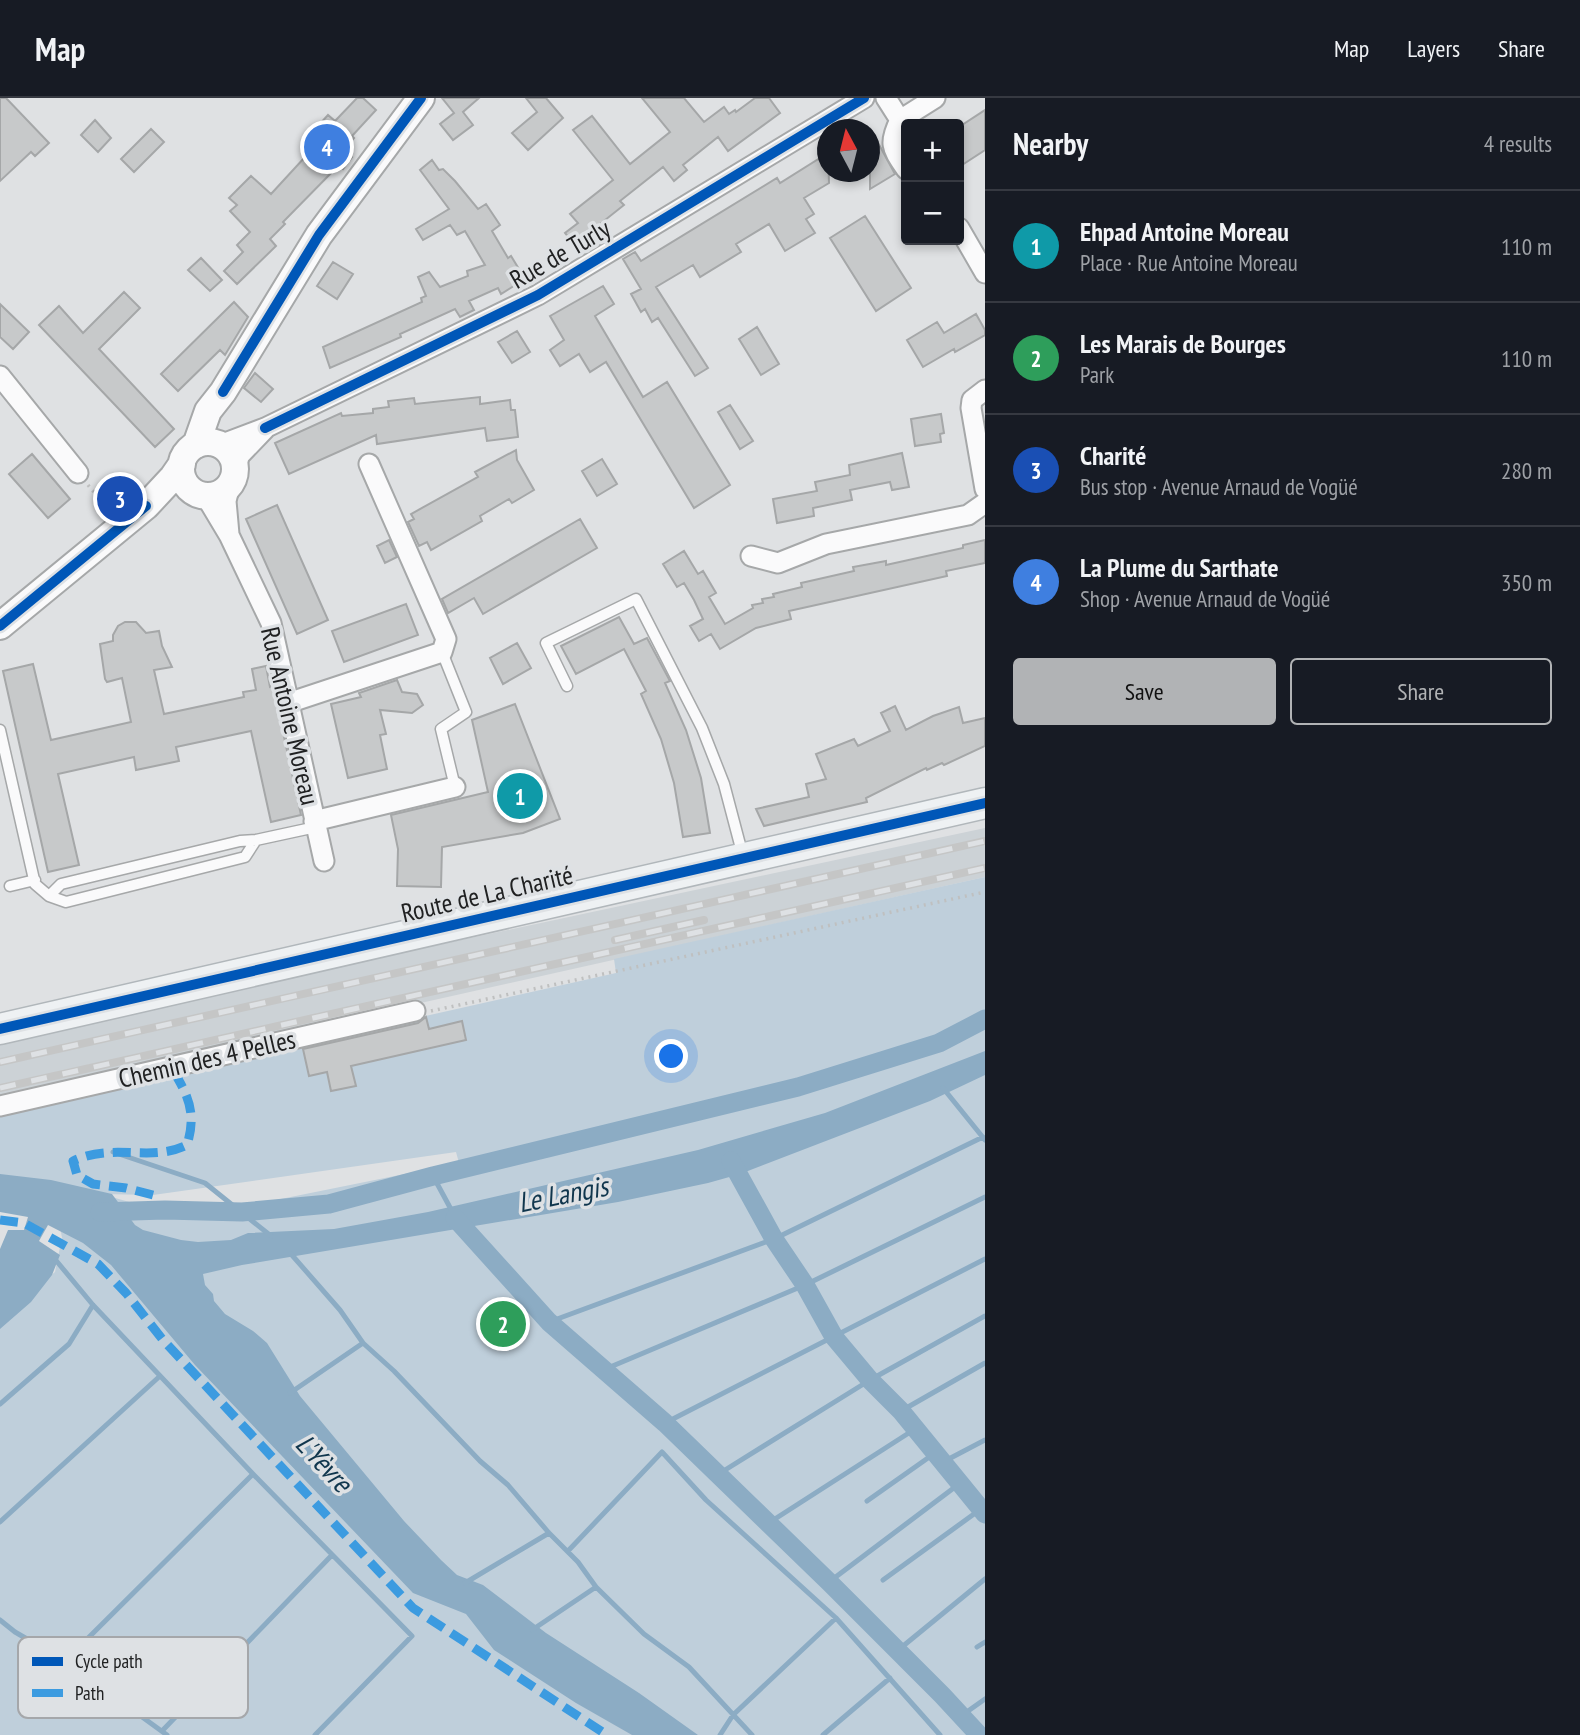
<!DOCTYPE html>
<meta charset="utf-8">
<style>
:root{--surface:#171b24;--page:#242831;--text:#f1f3f6;--muted:#9ea1a6;--line:#363941;--accent:#b1b3b5}
body{margin:0;font-family:"PT Sans Narrow",sans-serif;background:var(--page);color:var(--text)}
.controls{position:absolute;right:21px;top:21px;display:grid;overflow:hidden;border-radius:7px;box-shadow:0 4px 10px #0003}
.controls button{width:63px;height:63px;display:grid;place-items:center;padding:0;border:0;border-bottom:2px solid var(--line);background:var(--surface);color:var(--text);font:35px sans-serif}
.compass{position:absolute;left:817px;top:21px;width:63px;height:63px;border-radius:50%;background:var(--surface);box-shadow:0 4px 10px #0003;rotate:353deg}
.you{position:absolute;left:672px;top:959px;width:24px;height:24px;margin:-18px;border:5px solid #fff;border-radius:50%;background:#1a73e8;box-shadow:0 0 0 10px #1a73e833}
.badge{display:grid;place-items:center;width:46px;height:46px;border-radius:50%;background:var(--accent);color:#fff;font-size:23px;font-weight:700}
.pin{position:absolute;translate:-50% -50%;border:4px solid #fff;box-shadow:0 2px 7px #0006}
.list{margin:0;padding:0;list-style:none}
h2{display:flex;justify-content:space-between;align-items:center;height:91px;margin:0;padding:0 28px;font-size:30px}
h2 small{font-size:23px;font-weight:400;color:var(--muted)}
.list li{display:grid;grid-template-columns:46px 1fr auto;gap:21px;align-items:center;box-sizing:border-box;height:112px;padding:0 28px;border-top:2px solid var(--line)}
.list b{display:block;font-size:26px;white-space:nowrap}
.list p{margin:0;font-size:23px;white-space:nowrap;color:var(--muted)}
.list em{font-size:23px;font-style:normal;color:var(--muted)}
.actions{display:flex;gap:14px;padding:21px 28px}
.actions a{flex:1;padding:16px 0;border:2px solid var(--accent);border-radius:7px;text-align:center;font-size:24px;color:var(--accent)}
.actions .main{background:var(--accent);color:#111}
.map{position:relative;flex:none;width:985px;height:1637px;overflow:hidden}
header{display:flex;align-items:center;gap:42px;box-sizing:border-box;height:98px;padding:0 35px;background:var(--surface);border-bottom:2px solid var(--line)}
header strong{font-size:33px}
nav{display:flex;gap:38px;margin-inline-start:auto;font-size:24px}
main{display:flex}
aside{flex:1;background:var(--surface)}
.map>svg:first-child{display:block}
</style>
<header>
<strong>Map</strong>
<nav><a>Map</a><a>Layers</a><a>Share</a></nav>
</header>
<main>
<div class="map">
<svg width="985" height="1637" viewBox="0 0 985 1637">
<rect width="100%" height="100%" fill="#dfe1e3"/>
<path fill="#ccd2d6" d="M 985,730 L 985,779 L 0,999 L 0,945 L 180,902 Z"/>
<path fill="#bfcfdb" fill-rule="evenodd" d="M 985,779 L 985,1637 L 0,1637 L 0,1220 L 55,1174 L 61,1144 L 63,1145 L 53,1092 L 0,1090 L 0,1014 L 616,875 L 614,861 ZM 456,1054 L 459,1065 L 256,1106 L 147,1109 L 101,1096 L 153,1097 Z"/>
<path fill="#8cacc4" d="M 985,953 L 985,977 L 930,1003 L 740,1076 L 708,1085 L 618,1104 L 242,1167 L 203,1176 L 205,1187 L 213,1196 L 214,1203 L 225,1216 L 253,1233 L 267,1245 L 300,1298 L 404,1423 L 441,1462 L 457,1477 L 483,1487 L 546,1535 L 639,1595 L 698,1637 L 632,1637 L 576,1605 L 494,1552 L 466,1516 L 413,1495 L 195,1267 L 111,1167 L 83,1145 L 48,1127 L 39,1143 L 60,1157 L 52,1177 L 31,1204 L 0,1231 L 0,1151 L 8,1132 L 24,1132 L 28,1119 L 0,1114 L 0,1076 L 51,1082 L 112,1096 L 135,1127 L 143,1132 L 181,1142 L 198,1144 L 231,1142 L 248,1135 L 334,1131 L 428,1114 L 698,1052 L 825,1015 Z"/>
<g fill="none" stroke-linecap="round" stroke-linejoin="round">
<path stroke="#8cacc4" stroke-width="5" d="M 943,990 L 985,1042
M 113,1054 L 205,1085 L 271,1138
M 433,1078 L 453,1115
M 291,1156 L 340,1212 L 363,1245 L 394,1273 L 480,1363 L 508,1387 L 549,1435 L 578,1464 L 596,1489 L 644,1536 L 689,1569 L 752,1637
M 54,1160 L 93,1207 L 253,1376 L 65,1563
M 549,1224 L 774,1141 L 983,1039
M 603,1272 L 805,1187 L 985,1099
M 290,1295 L 363,1245
M 0,1306 L 69,1246 L 93,1207
M 901,1313 L 985,1265
M 665,1325 L 985,1161
M 943,1364 L 985,1342
M 253,1376 L 412,1538 L 315,1637
M 717,1377 L 870,1282 L 985,1218
M 867,1403 L 935,1355
M 0,1424 L 160,1278
M 767,1426 L 915,1331
M 568,1453 L 662,1354 L 706,1402 L 836,1520 L 940,1637
M 883,1482 L 985,1408
M 829,1484 L 959,1386
M 465,1485 L 549,1435
M 0,1522 L 15,1534 L 65,1563 L 167,1637
M 532,1532 L 596,1489
M 977,1549 L 985,1544
M 897,1553 L 985,1481
M 961,1618 L 985,1601
M 162,1633 L 332,1457
M 720,1637 L 733,1617 L 836,1520
M 823,1637 L 890,1580"/>
<path stroke="#8cacc4" stroke-width="19" d="M 731,1063 L 774,1141 L 805,1187 L 834,1239 L 870,1282 L 901,1313 L 985,1416
M 100,1114 L 165,1112 L 242,1114 L 329,1106 L 433,1078 L 798,989 L 939,945 L 985,921
M 455,1120 L 549,1224 L 665,1325 L 829,1484 L 942,1597 L 979,1637"/>
</g>
<path fill="#c7c9ca" stroke="#a5a7a8" stroke-width="2" d="M 0,0 L 6,0 L 49,45 L 35,58 L 31,54 L 0,83 Z
M 357,0 L 363,0 L 376,12 L 352,38 L 354,40 L 344,51 L 352,59 L 343,71 L 339,67 L 283,124 L 285,126 L 270,141 L 276,148 L 237,186 L 224,173 L 243,154 L 237,147 L 250,134 L 230,113 L 237,107 L 229,100 L 251,78 L 271,96 L 317,46 L 309,38 L 328,17 L 335,23 Z
M 442,0 L 479,0 L 463,14 L 473,27 L 453,42 L 440,26 L 454,15 Z
M 526,0 L 546,0 L 563,20 L 528,52 L 512,35 L 537,14 Z
M 642,0 L 684,0 L 704,24 L 724,9 L 729,16 L 735,12 L 736,14 L 755,0 L 769,0 L 780,15 L 728,53 L 718,39 L 683,67 L 687,72 L 674,83 L 663,69 L 620,103 L 624,107 L 595,130 L 599,134 L 578,151 L 565,135 L 578,125 L 570,116 L 613,82 L 573,32 L 592,18 L 630,66 L 670,34 Z
M 985,12 L 985,52 L 959,69 L 959,29 Z
M 95,22 L 111,40 L 98,54 L 81,37 Z
M 870,30 L 895,76 L 870,91 Z
M 151,31 L 164,44 L 134,74 L 121,61 Z
M 828,55 L 829,85 L 804,100 L 814,116 L 806,121 L 815,135 L 785,153 L 769,126 L 736,146 L 741,154 L 700,179 L 693,167 L 656,189 L 708,270 L 695,278 L 658,220 L 652,224 L 645,211 L 641,214 L 631,196 L 641,191 L 623,161 L 635,154 L 641,163 L 777,80 L 780,85 Z
M 432,62 L 439,72 L 443,71 L 455,83 L 478,111 L 486,106 L 500,127 L 492,133 L 508,160 L 511,158 L 525,181 L 501,196 L 498,190 L 469,203 L 474,212 L 460,219 L 455,211 L 400,236 L 401,239 L 330,270 L 323,249 L 422,204 L 421,200 L 426,198 L 418,179 L 429,174 L 440,189 L 468,178 L 467,173 L 485,167 L 465,133 L 457,137 L 450,127 L 423,142 L 416,131 L 449,111 L 420,72 Z
M 865,118 L 911,190 L 876,213 L 830,140 Z
M 201,160 L 222,182 L 210,193 L 188,172 Z
M 333,164 L 353,176 L 337,201 L 317,188 Z
M 603,188 L 614,206 L 595,218 L 643,299 L 667,284 L 730,387 L 694,410 L 606,264 L 590,274 L 579,256 L 560,268 L 550,252 L 564,242 L 550,218 Z
M 124,194 L 140,210 L 99,251 L 174,331 L 155,349 L 39,227 L 59,208 L 83,235 Z
M 234,204 L 248,219 L 225,257 L 220,252 L 178,293 L 161,276 Z
M 0,206 L 29,234 L 13,251 L 0,239 Z
M 976,216 L 985,232 L 985,237 L 955,254 L 954,251 L 923,269 L 907,242 L 937,224 L 944,235 Z
M 757,229 L 779,266 L 761,277 L 739,241 Z
M 517,233 L 530,254 L 512,265 L 498,244 Z
M 255,275 L 273,291 L 261,304 L 244,290 Z
M 480,299 L 480,306 L 510,302 L 511,312 L 515,312 L 518,339 L 487,343 L 485,330 L 377,346 L 376,337 L 289,376 L 275,345 L 341,315 L 342,318 L 373,315 L 373,311 L 389,309 L 388,303 L 414,300 L 415,306 Z
M 730,307 L 753,343 L 740,351 L 718,314 Z
M 941,316 L 944,335 L 940,336 L 941,344 L 915,348 L 911,321 Z
M 516,352 L 517,362 L 534,392 L 512,405 L 509,401 L 480,418 L 482,423 L 431,452 L 427,444 L 419,448 L 408,424 L 414,421 L 411,416 L 478,379 L 475,374 Z
M 902,355 L 909,389 L 892,392 L 890,384 L 850,392 L 852,402 L 813,410 L 814,418 L 777,425 L 773,401 L 817,393 L 815,384 L 850,377 L 849,367 Z
M 32,356 L 70,401 L 48,420 L 9,376 Z
M 602,361 L 617,386 L 597,398 L 582,373 Z
M 277,407 L 328,522 L 297,536 L 246,421 Z
M 580,421 L 597,450 L 483,516 L 474,500 L 448,515 L 442,501 Z
M 389,442 L 397,459 L 385,465 L 377,448 Z
M 985,442 L 985,465 L 946,473 L 947,478 L 789,513 L 791,521 L 756,530 L 720,551 L 711,536 L 699,543 L 690,528 L 703,521 L 694,502 L 684,485 L 677,489 L 663,466 L 684,453 L 698,476 L 703,473 L 716,495 L 709,499 L 725,526 L 753,510 L 752,507 L 763,505 L 762,501 L 774,499 L 773,496 L 802,489 L 801,485 L 854,473 L 853,469 L 886,463 L 886,467 L 963,450 L 963,447 Z
M 406,506 L 418,537 L 344,564 L 332,533 Z
M 619,519 L 634,546 L 647,540 L 670,583 L 665,585 L 686,632 L 701,680 L 710,735 L 683,739 L 674,685 L 661,641 L 641,596 L 646,593 L 624,551 L 576,576 L 561,548 Z
M 125,524 L 136,524 L 146,535 L 159,533 L 162,548 L 172,569 L 154,572 L 164,616 L 244,599 L 243,594 L 256,592 L 252,571 L 266,568 L 270,589 L 273,588 L 301,717 L 271,724 L 251,633 L 176,649 L 179,663 L 136,672 L 134,659 L 58,676 L 79,767 L 48,774 L 3,573 L 33,566 L 51,642 L 131,624 L 122,580 L 107,584 L 105,581 L 100,546 L 113,543 L 113,537 L 118,528 Z
M 517,545 L 531,570 L 503,586 L 490,560 Z
M 397,582 L 402,594 L 417,596 L 423,607 L 412,615 L 380,612 L 386,636 L 380,637 L 387,671 L 348,680 L 331,606 L 361,599 L 359,595 Z
M 515,606 L 560,721 L 523,735 L 442,749 L 441,789 L 397,788 L 398,751 L 391,717 L 488,694 L 472,622 Z
M 895,608 L 906,632 L 933,618 L 959,609 L 963,625 L 985,620 L 985,648 L 944,667 L 942,665 L 927,672 L 926,670 L 866,700 L 867,704 L 764,728 L 756,711 L 809,699 L 806,686 L 826,681 L 816,656 L 854,641 L 858,648 L 890,633 L 881,615 Z
M 426,919 L 429,931 L 462,923 L 466,942 L 351,968 L 356,988 L 331,993 L 327,974 L 309,978 L 303,951 L 418,925 Z"/>
<g fill="none" stroke-linecap="round" stroke-linejoin="round">
<defs>
<path id="lane" d="M 442,554 L 466,614 L 441,631 L 455,689
M 567,588 L 546,545 L 636,501 L 702,630 L 724,686 L 743,758
M 0,632 L 35,786 L 49,798 L 66,804 L 245,759 L 256,742
M 10,788 L 35,782
M 49,798 L 61,786 L 240,743 L 256,742 L 316,729"/>
<path id="street" d="M 886,0 L 900,22 C 888,46 892,50 906,71
M 900,22 L 935,0
M 959,130 L 985,175
M 0,278 L 78,375
M 985,292 L 972,302 L 971,310 L 985,391
M 220,347 L 265,330 L 538,197 L 864,0
M 235,368 L 240,357 L 265,331
M 205,397 L 229,437 L 271,525 L 324,763
M 229,436 L 226,403 L 230,386
M 751,458 L 778,465 L 826,446 L 968,417 L 985,405
M 288,605 L 442,554 L 446,541 L 369,366
M 314,723 L 455,689
M 0,1008 L 415,913"/>
<path id="secondary" d="M181 371a27 27 0 1 1 54 0a27 27 0 1 1-54 0Z
M 196,347 L 208,313 L 223,294 L 319,137 L 421,0
M 0,528 L 146,408 L 173,379 L 182,366"/>
<path id="primary" d="M 0,931 L 985,705"/>
</defs>
<use href="#lane" stroke="#a6a8a9" stroke-width="13"/>
<use href="#street" stroke="#a6a8a9" stroke-width="23"/>
<use href="#secondary" stroke="#a6a8a9" stroke-width="30"/>
<use href="#primary" stroke="#b1b7bb" stroke-width="33"/>
<path stroke="#bfc0c0" stroke-width="3.5" stroke-dasharray="2 5" stroke-linecap="butt" d="M 88,387 L 108,411
M 431,913 L 985,794"/>
<use href="#lane" stroke="#fafafb" stroke-width="10"/>
<use href="#street" stroke="#fafafb" stroke-width="19"/>
<use href="#secondary" stroke="#fafafb" stroke-width="26"/>
<use href="#primary" stroke="#eef1f3" stroke-width="30"/>
<defs>
<path id="rail" d="M 615,842 L 704,822
M 0,964 L 985,743
M 0,990 L 985,770"/>
</defs>
<use href="#rail" stroke="#c5c6c6" stroke-width="8"/>
<use href="#rail" stroke="#dee1e4" stroke-width="5" stroke-dasharray="16" stroke-linecap="butt"/>
<path stroke="#3c9be0" stroke-width="9" stroke-dasharray="18 9" stroke-linecap="butt" d="M 153,1097 L 126,1090 L 93,1086 L 77,1077 L 73,1063 C 114,1044 151,1065 187,1047 C 197,1014 188,997 171,969
M 0,1122 L 24,1125 L 98,1166 L 126,1195 L 163,1242 L 413,1510 L 607,1637"/>
<defs>
<path id="cycleway" d="M 223,294 L 319,137 L 421,0
M 265,330 L 538,197 L 864,0
M 0,528 L 146,408
M 0,931 L 985,705"/>
</defs>
<use href="#cycleway" stroke="#dee1e4" stroke-width="15"/>
<use href="#cycleway" stroke="#0057b8" stroke-width="10"/>
</g>
<g text-anchor="middle" stroke-width="7" stroke-linejoin="round" paint-order="stroke">
<g font-size="26" fill="#202122" stroke="#dee1e4">
<text transform="translate(560 156) rotate(-30)" y="9">Rue de Turly</text>
<text transform="translate(290 618) rotate(77)" y="9">Rue Antoine Moreau</text>
<text transform="translate(487 796) rotate(-13)" y="9">Route de La Charité</text>
<text transform="translate(207 961) rotate(-13)" y="9">Chemin des 4 Pelles</text>
</g>
<g font-size="28" font-style="italic" fill="#10364d" stroke="#dee1e4">
<text transform="translate(563 1096) rotate(-11)" y="10">Le Langis</text>
<text transform="translate(324 1365) rotate(47)" y="10">L'Yèvre</text>
</g>
</g>
<rect x="18" y="1539" width="230" height="81" rx="10" fill="#dee1e4" stroke="#a5a7aa" stroke-width="2"/>
<rect x="32" y="1559" width="31" height="9" fill="#0057b8"/>
<rect x="32" y="1591" width="31" height="8" fill="#3c9be0"/>
<g font-size="19" fill="#202122">
<text x="75" y="1570">Cycle path</text>
<text x="75" y="1602">Path</text>
</g>
</svg>
<div class="controls">
<button>+</button>
<button>−</button>
</div>
<svg class="compass" viewBox="-18 -18 36 36"><path d="M0-13l5 13h-10z" fill="#e53935"/><path d="M0 13l5-13h-10z" fill="#9ea1a6"/></svg>
<div class="you"></div>
<div class="pin badge" style="left:520px;top:698px;background:#0f9aa8">1</div>
<div class="pin badge" style="left:503px;top:1226px;background:#2e9e5b">2</div>
<div class="pin badge" style="left:120px;top:401px;background:#1a4fb4">3</div>
<div class="pin badge" style="left:327px;top:49px;background:#3f7fe0">4</div>
</div>
<aside>
<h2>Nearby<small>4 results</small></h2>
<ul class="list">
<li><span class="badge" style="background:#0f9aa8">1</span><div><b>Ehpad Antoine Moreau</b><p>Place · Rue Antoine Moreau</p></div><em>110 m</em></li>
<li><span class="badge" style="background:#2e9e5b">2</span><div><b>Les Marais de Bourges</b><p>Park</p></div><em>110 m</em></li>
<li><span class="badge" style="background:#1a4fb4">3</span><div><b>Charité</b><p>Bus stop · Avenue Arnaud de Vogüé</p></div><em>280 m</em></li>
<li><span class="badge" style="background:#3f7fe0">4</span><div><b>La Plume du Sarthate</b><p>Shop · Avenue Arnaud de Vogüé</p></div><em>350 m</em></li>
</ul>
<div class="actions"><a class="main">Save</a><a>Share</a></div>
</aside>
</main>
